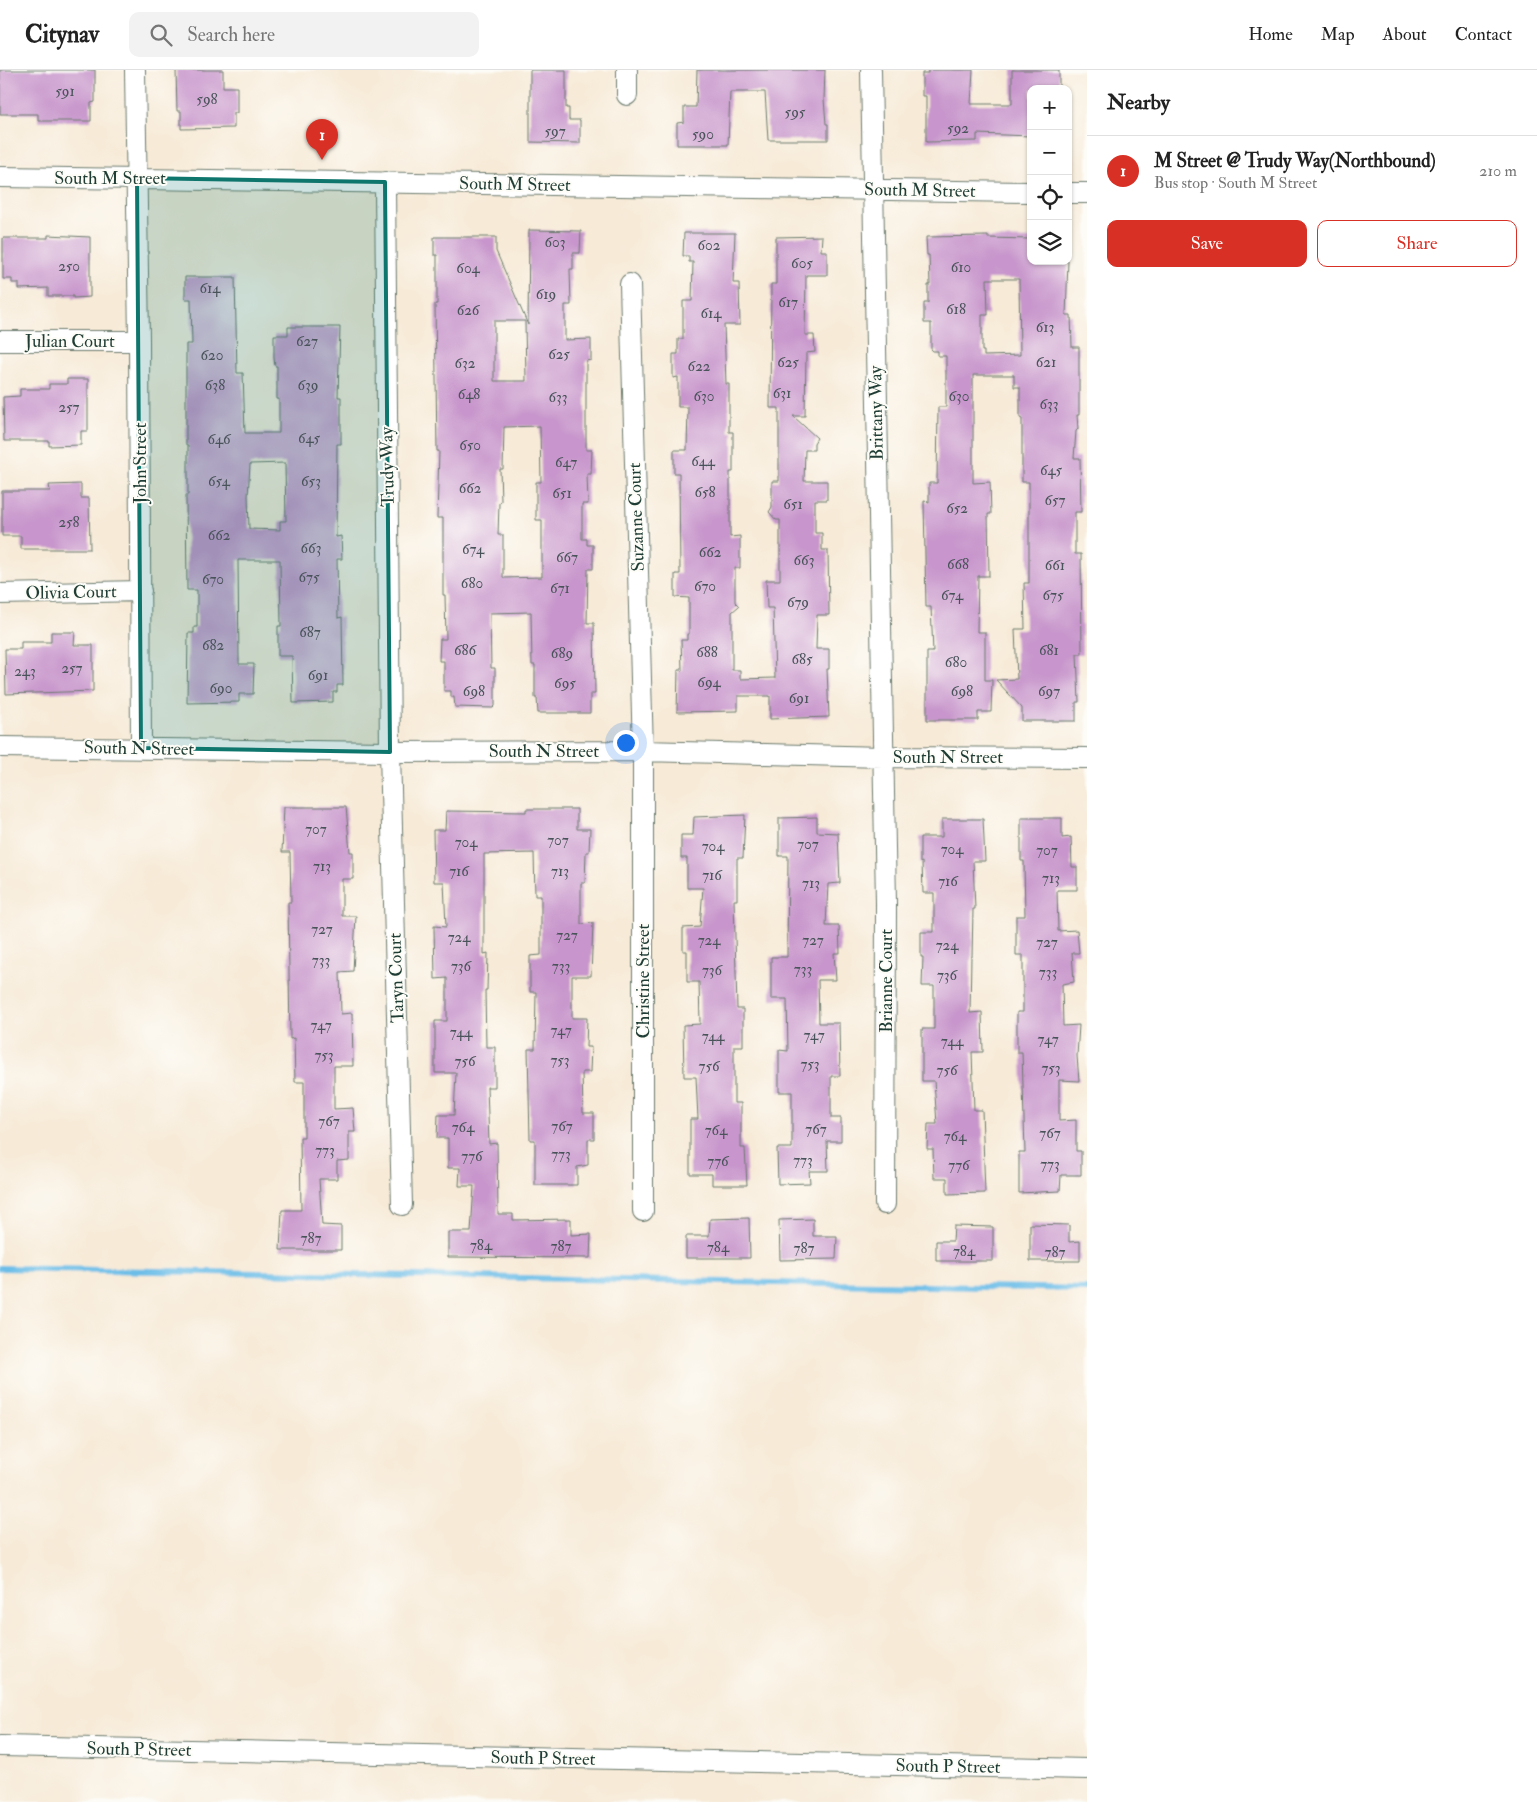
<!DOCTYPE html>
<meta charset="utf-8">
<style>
:root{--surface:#fff;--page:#f2f2f2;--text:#222;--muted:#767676;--line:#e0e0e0;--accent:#d93025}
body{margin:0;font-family:"IM FELL Double Pica",serif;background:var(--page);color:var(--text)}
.controls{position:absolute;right:15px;top:15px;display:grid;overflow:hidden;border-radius:10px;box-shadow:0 1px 4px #0004}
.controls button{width:45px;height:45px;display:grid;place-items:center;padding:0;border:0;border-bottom:1px solid var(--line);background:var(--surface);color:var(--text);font:25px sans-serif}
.you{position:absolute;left:625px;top:672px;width:18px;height:18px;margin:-12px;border:4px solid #fff;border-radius:50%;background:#1a73e8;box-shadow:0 0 0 8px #1a73e833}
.badge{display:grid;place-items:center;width:32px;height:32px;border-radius:50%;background:var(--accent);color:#fff;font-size:16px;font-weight:700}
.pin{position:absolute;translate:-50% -41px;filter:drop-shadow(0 1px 2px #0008)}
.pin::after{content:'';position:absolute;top:26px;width:18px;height:15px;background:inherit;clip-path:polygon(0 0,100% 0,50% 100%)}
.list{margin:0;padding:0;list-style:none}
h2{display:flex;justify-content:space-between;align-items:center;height:65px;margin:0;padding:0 20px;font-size:21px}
h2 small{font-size:16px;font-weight:400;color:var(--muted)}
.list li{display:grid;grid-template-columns:32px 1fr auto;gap:15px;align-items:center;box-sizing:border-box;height:70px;padding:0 20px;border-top:1px solid var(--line)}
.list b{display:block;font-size:19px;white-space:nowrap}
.list p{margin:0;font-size:16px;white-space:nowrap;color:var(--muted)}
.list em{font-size:16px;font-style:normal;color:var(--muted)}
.actions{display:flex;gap:10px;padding:15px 20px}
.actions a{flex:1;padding:11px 0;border:1px solid var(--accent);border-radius:10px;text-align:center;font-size:18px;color:var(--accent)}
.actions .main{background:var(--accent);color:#fff}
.icon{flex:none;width:28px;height:28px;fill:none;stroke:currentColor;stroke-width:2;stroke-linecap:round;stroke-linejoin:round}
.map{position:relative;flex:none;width:1087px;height:1732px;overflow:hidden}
header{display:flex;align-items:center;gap:30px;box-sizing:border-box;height:70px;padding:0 25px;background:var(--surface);border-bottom:1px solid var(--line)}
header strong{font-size:24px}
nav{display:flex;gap:28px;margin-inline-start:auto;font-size:18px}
.search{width:350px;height:45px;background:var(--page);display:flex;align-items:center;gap:12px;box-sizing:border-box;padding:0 18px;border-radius:10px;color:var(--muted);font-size:19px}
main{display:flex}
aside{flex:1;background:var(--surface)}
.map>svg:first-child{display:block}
</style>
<header>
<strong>Citynav</strong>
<div class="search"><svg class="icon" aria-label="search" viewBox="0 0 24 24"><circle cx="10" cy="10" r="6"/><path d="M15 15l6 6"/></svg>Search here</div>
<nav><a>Home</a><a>Map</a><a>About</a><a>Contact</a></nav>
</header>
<main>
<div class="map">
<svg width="1087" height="1732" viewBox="0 0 1087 1732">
<rect width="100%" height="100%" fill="#fdfcf7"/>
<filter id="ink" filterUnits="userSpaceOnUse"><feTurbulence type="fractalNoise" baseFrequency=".02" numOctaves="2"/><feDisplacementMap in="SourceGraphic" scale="10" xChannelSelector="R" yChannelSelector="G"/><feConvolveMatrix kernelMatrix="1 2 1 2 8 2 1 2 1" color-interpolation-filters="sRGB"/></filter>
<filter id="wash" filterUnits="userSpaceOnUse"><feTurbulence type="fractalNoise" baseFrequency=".0096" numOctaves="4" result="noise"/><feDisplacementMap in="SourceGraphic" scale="20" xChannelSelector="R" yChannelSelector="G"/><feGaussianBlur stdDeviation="1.12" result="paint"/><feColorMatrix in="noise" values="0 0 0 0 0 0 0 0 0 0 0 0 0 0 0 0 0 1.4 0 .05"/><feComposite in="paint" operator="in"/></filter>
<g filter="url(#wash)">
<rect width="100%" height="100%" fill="#f7ead7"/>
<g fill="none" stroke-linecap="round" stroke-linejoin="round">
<path stroke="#6cbee8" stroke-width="6" d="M 0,1198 L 1087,1219"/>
</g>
<g id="blocks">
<path fill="#c896cc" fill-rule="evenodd" d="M 0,0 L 95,0 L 95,32 L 91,33 L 91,51 L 38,51 L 38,44 L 0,44 Z
M 176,0 L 223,0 L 223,17 L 237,17 L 237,43 L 234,43 L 234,58 L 181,59 L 181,41 L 177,41 Z
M 530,0 L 566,0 L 566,38 L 569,38 L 569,50 L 580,50 L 580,73 L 530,72 Z
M 697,0 L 825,0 L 824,29 L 826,54 L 828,54 L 828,70 L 768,70 L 765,22 L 730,22 L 728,75 L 677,75 L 677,53 L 684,52 L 684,37 L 696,37 Z
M 928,0 L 973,0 L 971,34 L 1012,34 L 1012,0 L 1059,0 L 1059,19 L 1031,19 L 1031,66 L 977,64 L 977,71 L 926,72 L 926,26 L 922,26 L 922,3 L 928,3 Z
M 529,160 L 581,161 L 580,183 L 573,183 L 573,199 L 570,199 L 571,235 L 565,235 L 565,270 L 591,269 L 591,290 L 586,291 L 586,380 L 592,380 L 591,404 L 587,404 L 588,434 L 582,434 L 582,469 L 587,469 L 587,475 L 593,475 L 593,499 L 588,499 L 587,553 L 594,553 L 595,624 L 590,624 L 590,643 L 538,643 L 537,628 L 535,628 L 535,595 L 532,595 L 531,542 L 490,543 L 491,598 L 495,598 L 495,636 L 493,638 L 455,637 L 454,627 L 451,627 L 451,621 L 444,621 L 444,591 L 439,591 L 440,569 L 446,569 L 445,525 L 443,525 L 443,448 L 437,448 L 439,381 L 437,381 L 435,234 L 437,234 L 437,185 L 434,185 L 434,167 L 496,167 L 496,181 L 528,255 ZM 494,251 L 525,251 L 526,311 L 494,311 ZM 540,356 L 541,412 L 536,412 L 536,450 L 542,450 L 542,507 L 503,508 L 503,465 L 498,465 L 499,433 L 501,431 L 500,399 L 503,399 L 504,357 Z
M 684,163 L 735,163 L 733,213 L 739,213 L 740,255 L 724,255 L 726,314 L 729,314 L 729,362 L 733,362 L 733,402 L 730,402 L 730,467 L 740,466 L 740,498 L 735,498 L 735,532 L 739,536 L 732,542 L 732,600 L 740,600 L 740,609 L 775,608 L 773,538 L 767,538 L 766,510 L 780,510 L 780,450 L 776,450 L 769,442 L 772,437 L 772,411 L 779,411 L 779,338 L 770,338 L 771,214 L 776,214 L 776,167 L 822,166 L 821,181 L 827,181 L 827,205 L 806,205 L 805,265 L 814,265 L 815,282 L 806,283 L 805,346 L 793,346 L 817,368 L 814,373 L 814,380 L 805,380 L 804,411 L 827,411 L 827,430 L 815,430 L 815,463 L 822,463 L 822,480 L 828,480 L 829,545 L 817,545 L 816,579 L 829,579 L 829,599 L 827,599 L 829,647 L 770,649 L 770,626 L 738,626 L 738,641 L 677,642 L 678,600 L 682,600 L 681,570 L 687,570 L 687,564 L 689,564 L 689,528 L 675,527 L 675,504 L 680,504 L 679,403 L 674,403 L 674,380 L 687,380 L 688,337 L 678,337 L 678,307 L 673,308 L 673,284 L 678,284 L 678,269 L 683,269 L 683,231 L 692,231 L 693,192 L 689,192 L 689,186 L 683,186 Z
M 48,165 L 90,167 L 90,227 L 73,228 L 73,226 L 48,226 L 48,218 L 19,219 L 19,213 L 12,213 L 12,209 L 3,209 L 3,168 L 48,168 Z
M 988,166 L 988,168 L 1031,169 L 1031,191 L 1068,191 L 1066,245 L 1071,245 L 1072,277 L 1079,277 L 1079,345 L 1077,345 L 1078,359 L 1076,361 L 1074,388 L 1080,388 L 1081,442 L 1075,442 L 1075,484 L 1081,484 L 1082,584 L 1077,584 L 1079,632 L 1076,632 L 1076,651 L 1022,651 L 1022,638 L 996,610 L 1017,609 L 1015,559 L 1025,559 L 1024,513 L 1029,513 L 1029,412 L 1022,412 L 1022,349 L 1020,348 L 1020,317 L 1014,317 L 1014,305 L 973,305 L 973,413 L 990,412 L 991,444 L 988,444 L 989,506 L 978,506 L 977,562 L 985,562 L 985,610 L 992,610 L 991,642 L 978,642 L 978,650 L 927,650 L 927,582 L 933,582 L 931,537 L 926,537 L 924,431 L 929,432 L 929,413 L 937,413 L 938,337 L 946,337 L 946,286 L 938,286 L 938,281 L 933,281 L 931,279 L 931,253 L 924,253 L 924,233 L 928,233 L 928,215 L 930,215 L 929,185 L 927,185 L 926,167 ZM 987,209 L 1019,209 L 1020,285 L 984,286 L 984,281 L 982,281 L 982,245 L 988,245 Z
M 185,207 L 235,207 L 237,303 L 243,303 L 245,363 L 279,363 L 279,329 L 277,329 L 277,296 L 275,296 L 274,288 L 274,265 L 288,265 L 288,257 L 340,257 L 338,327 L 341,327 L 341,374 L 337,374 L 336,467 L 341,466 L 342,489 L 337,489 L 338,548 L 342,547 L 343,615 L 337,615 L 337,622 L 333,622 L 333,632 L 293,633 L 292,586 L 278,586 L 278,556 L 281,556 L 280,490 L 238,490 L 239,594 L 254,594 L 253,624 L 239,624 L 239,632 L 187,633 L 188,563 L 194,563 L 194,557 L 197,557 L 197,520 L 187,520 L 186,425 L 188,425 L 188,375 L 186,375 L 186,274 L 192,274 L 191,229 L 185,229 ZM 285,393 L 286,451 L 280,451 L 280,460 L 249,459 L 248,426 L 250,394 Z
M 67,309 L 88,309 L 88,361 L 81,361 L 81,375 L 49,376 L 49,371 L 4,371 L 3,327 L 20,326 L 20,319 L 49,319 L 49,314 L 67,314 Z
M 81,414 L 81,428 L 89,428 L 90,479 L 21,479 L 21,466 L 2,466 L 2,421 L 50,421 L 49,415 Z
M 51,562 L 75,562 L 74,575 L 93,575 L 93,621 L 6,624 L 5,579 L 21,579 L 21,572 L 51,572 Z
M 284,737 L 346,737 L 350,782 L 353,782 L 353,809 L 342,809 L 342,846 L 356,846 L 353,901 L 340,902 L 341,944 L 352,943 L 353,996 L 334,996 L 334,1039 L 353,1038 L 355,1062 L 349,1062 L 349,1090 L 337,1091 L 337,1109 L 319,1109 L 322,1155 L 341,1156 L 341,1180 L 280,1180 L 282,1140 L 301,1140 L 300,1067 L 304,1067 L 304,1012 L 295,1012 L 294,968 L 290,969 L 288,832 L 291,832 L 290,782 L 282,782 Z
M 526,739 L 577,739 L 577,759 L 590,759 L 589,782 L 586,782 L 585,813 L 581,813 L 581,854 L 593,853 L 591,906 L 572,906 L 572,948 L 587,948 L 586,977 L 591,977 L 590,1002 L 582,1002 L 583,1043 L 594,1043 L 594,1069 L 588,1069 L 588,1095 L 577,1097 L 577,1115 L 535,1115 L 535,1070 L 530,1070 L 528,979 L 535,979 L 536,922 L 530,922 L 530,886 L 541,885 L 541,826 L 535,826 L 534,783 L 484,784 L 484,884 L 488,883 L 487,920 L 485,920 L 486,977 L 495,977 L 495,1017 L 487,1017 L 489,1074 L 497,1073 L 498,1144 L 513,1144 L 513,1150 L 571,1149 L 571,1165 L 591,1164 L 590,1188 L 448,1187 L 448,1162 L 471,1162 L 474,1116 L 459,1116 L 460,1098 L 448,1098 L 448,1068 L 437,1068 L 438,1045 L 454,1045 L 456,1003 L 435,1003 L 435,951 L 447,951 L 447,908 L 435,909 L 434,856 L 446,857 L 444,812 L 434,812 L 433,760 L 445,760 L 446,741 L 526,742 Z
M 745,745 L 743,788 L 737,788 L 737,830 L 734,830 L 737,939 L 743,939 L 743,976 L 734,976 L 734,1033 L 741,1033 L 741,1078 L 745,1078 L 747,1115 L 712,1115 L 712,1104 L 690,1104 L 690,1049 L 698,1049 L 696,1007 L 684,1007 L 683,955 L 700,954 L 699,912 L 687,912 L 687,881 L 683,881 L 683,858 L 700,857 L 703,818 L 687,818 L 687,788 L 681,788 L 681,765 L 693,765 L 694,747 Z
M 817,747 L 817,762 L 838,763 L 840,813 L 828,814 L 826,856 L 839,856 L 840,883 L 834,883 L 836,910 L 818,910 L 819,953 L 839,953 L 840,1006 L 831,1006 L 831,1048 L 841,1048 L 841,1071 L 827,1071 L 828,1101 L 809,1101 L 810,1113 L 778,1114 L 777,1078 L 792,1078 L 792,1022 L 779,1022 L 779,980 L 788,981 L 787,929 L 771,929 L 771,887 L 787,887 L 788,786 L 779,786 L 779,748 Z
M 1021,748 L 1062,748 L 1062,768 L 1071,767 L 1072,797 L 1077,797 L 1077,820 L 1057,820 L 1058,861 L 1077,860 L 1079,883 L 1072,883 L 1074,912 L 1062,914 L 1063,956 L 1079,955 L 1077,986 L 1079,1011 L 1059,1010 L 1059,1051 L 1076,1050 L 1076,1081 L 1081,1081 L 1081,1105 L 1061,1105 L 1060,1121 L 1019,1123 L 1019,1082 L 1025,1082 L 1022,982 L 1017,982 L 1017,942 L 1023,942 L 1023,885 L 1016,885 L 1016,846 L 1025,846 L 1024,791 L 1021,791 Z
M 942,749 L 983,749 L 985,791 L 973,791 L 975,839 L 973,839 L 972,887 L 971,887 L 970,943 L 982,942 L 983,982 L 972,982 L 974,1040 L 982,1040 L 985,1123 L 947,1124 L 947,1108 L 934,1108 L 933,1079 L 927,1079 L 928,1054 L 937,1054 L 934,1011 L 922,1011 L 922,959 L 934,959 L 934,916 L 922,916 L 923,887 L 921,887 L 921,862 L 934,862 L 934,823 L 923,823 L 922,792 L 920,793 L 920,767 L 942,767 Z
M 749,1148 L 750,1188 L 686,1188 L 686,1166 L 709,1166 L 710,1149 Z
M 813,1149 L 813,1166 L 837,1166 L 836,1189 L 780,1190 L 779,1150 Z
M 1030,1154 L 1069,1155 L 1069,1172 L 1080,1171 L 1080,1191 L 1030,1191 Z
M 954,1156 L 993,1157 L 993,1191 L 936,1191 L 936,1171 L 953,1171 Z"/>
</g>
</g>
<g filter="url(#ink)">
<use href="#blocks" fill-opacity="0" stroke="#6b7a6d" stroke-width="1"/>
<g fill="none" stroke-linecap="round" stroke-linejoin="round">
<defs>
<path id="street" d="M 135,0 L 139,271 L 141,678
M 627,0 L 627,25
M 871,0 L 886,833 L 885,1134
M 0,107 L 1031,122
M 385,112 L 390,682 L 402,1135
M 1068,123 L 1087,123
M 630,214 L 643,681 L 643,1141
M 0,271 L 139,271
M 0,524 L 141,521
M 0,677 L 390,682 L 643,681 L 883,687 L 1087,688
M 0,1676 L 1087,1699"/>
</defs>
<use href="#street" stroke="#6b7a6d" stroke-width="22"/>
<use href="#street" stroke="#fff" stroke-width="20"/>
</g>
</g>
<path fill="#0f766e" fill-opacity="0.2" stroke="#0f766e" stroke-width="4" stroke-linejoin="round" d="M 137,108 L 385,112 L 390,682 L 141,678 Z"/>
<g text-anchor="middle" stroke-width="4" stroke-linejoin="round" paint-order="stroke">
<g font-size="15" fill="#49535a">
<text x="65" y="26">591</text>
<text x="207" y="34">598</text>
<text x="795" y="47">595</text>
<text x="958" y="63">592</text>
<text x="555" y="66">597</text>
<text x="703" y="69">590</text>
<text x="555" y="177">603</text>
<text x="709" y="180">602</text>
<text x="802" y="198">605</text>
<text x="69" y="201">250</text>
<text x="961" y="202">610</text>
<text x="468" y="203">604</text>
<text x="210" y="223">614</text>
<text x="546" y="229">619</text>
<text x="788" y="237">617</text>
<text x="956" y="244">618</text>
<text x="468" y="245">626</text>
<text x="711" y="248">614</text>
<text x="1045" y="262">613</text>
<text x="307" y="276">627</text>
<text x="559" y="289">625</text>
<text x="212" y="290">620</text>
<text x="788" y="297">625</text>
<text x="1046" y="297">621</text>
<text x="465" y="298">632</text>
<text x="699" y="301">622</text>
<text x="215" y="320">638</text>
<text x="308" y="320">639</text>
<text x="782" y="328">631</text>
<text x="469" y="329">648</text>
<text x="704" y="331">630</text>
<text x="959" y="331">630</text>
<text x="558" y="332">633</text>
<text x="1049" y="339">633</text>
<text x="69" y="342">257</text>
<text x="309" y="373">645</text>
<text x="219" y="374">646</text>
<text x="470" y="380">650</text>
<text x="703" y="396">644</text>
<text x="566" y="397">647</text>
<text x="1051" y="405">645</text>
<text x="219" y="416">654</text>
<text x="311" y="416">653</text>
<text x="470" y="423">662</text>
<text x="705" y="427">658</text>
<text x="562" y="428">651</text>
<text x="1055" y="435">657</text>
<text x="793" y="439">651</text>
<text x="957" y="443">652</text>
<text x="69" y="457">258</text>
<text x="219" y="470">662</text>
<text x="311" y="483">663</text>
<text x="473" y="484">674</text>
<text x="710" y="487">662</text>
<text x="567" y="492">667</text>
<text x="804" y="495">663</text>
<text x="958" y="499">668</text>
<text x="1055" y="500">661</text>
<text x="309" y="512">675</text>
<text x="213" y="514">670</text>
<text x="472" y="518">680</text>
<text x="705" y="521">670</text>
<text x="560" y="523">671</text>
<text x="952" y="530">674</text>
<text x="1053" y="530">675</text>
<text x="798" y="537">679</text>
<text x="310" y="567">687</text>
<text x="213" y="580">682</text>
<text x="465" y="585">686</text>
<text x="1049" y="585">681</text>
<text x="707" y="587">688</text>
<text x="562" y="588">689</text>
<text x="802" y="594">685</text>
<text x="956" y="597">680</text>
<text x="72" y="603">257</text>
<text x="25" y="606">243</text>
<text x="318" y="610">691</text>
<text x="709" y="617">694</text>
<text x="565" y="618">695</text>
<text x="221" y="623">690</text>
<text x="474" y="626">698</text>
<text x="962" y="626">698</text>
<text x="1049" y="626">697</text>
<text x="799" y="633">691</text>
<text x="316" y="764">707</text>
<text x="558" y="775">707</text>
<text x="466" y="777">704</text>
<text x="808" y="779">707</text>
<text x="713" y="781">704</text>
<text x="952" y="784">704</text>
<text x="1047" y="785">707</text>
<text x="322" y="801">713</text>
<text x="459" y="806">716</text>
<text x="560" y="806">713</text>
<text x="712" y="810">716</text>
<text x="1051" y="813">713</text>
<text x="948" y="816">716</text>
<text x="811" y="818">713</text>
<text x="322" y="864">727</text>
<text x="567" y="870">727</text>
<text x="459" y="872">724</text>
<text x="709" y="875">724</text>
<text x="813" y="875">727</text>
<text x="1047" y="877">727</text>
<text x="947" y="880">724</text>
<text x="321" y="895">733</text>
<text x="461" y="901">736</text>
<text x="561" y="901">733</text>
<text x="803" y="904">733</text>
<text x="712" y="905">736</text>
<text x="1048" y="907">733</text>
<text x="947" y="910">736</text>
<text x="321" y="960">747</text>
<text x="561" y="965">747</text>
<text x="461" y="967">744</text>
<text x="814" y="970">747</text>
<text x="713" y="971">744</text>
<text x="1048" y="974">747</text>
<text x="952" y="976">744</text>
<text x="324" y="990">753</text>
<text x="560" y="995">753</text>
<text x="465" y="996">756</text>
<text x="810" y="999">753</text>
<text x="709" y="1001">756</text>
<text x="1051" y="1003">753</text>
<text x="947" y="1005">756</text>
<text x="329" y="1056">767</text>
<text x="562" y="1061">767</text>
<text x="463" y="1062">764</text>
<text x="816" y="1064">767</text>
<text x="716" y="1065">764</text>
<text x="1050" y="1068">767</text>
<text x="955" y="1071">764</text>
<text x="325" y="1085">773</text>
<text x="561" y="1089">773</text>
<text x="472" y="1091">776</text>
<text x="803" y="1095">773</text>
<text x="718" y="1096">776</text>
<text x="1050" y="1099">773</text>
<text x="959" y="1100">776</text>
<text x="311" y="1173">787</text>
<text x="481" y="1180">784</text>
<text x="561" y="1181">787</text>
<text x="718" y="1182">784</text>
<text x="804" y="1183">787</text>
<text x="964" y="1186">784</text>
<text x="1055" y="1187">787</text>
</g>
<g font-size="18" fill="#1f3d34" stroke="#fdfcf7">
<text x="110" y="114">South M Street</text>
<text transform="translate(515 114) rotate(1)" y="6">South M Street</text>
<text transform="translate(920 120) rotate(1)" y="6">South M Street</text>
<text x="70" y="277">Julian Court</text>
<text transform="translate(876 343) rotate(-91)" y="6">Brittany Way</text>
<text transform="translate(140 393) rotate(-90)" y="6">John Street</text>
<text transform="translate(387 397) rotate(-91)" y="6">Trudy Way</text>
<text transform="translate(636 447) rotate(-92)" y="6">Suzanne Court</text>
<text transform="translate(71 522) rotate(-1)" y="6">Olivia Court</text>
<text transform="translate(139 678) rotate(1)" y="6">South N Street</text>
<text x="544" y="687">South N Street</text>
<text x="948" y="693">South N Street</text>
<text transform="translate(396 908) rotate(-92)" y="6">Taryn Court</text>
<text transform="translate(643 911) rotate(-90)" y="6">Christine Street</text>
<text transform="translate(886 911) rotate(-90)" y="6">Brianne Court</text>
<text transform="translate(139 1679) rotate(1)" y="6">South P Street</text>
<text transform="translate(543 1688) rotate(1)" y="6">South P Street</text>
<text transform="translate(948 1696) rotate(1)" y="6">South P Street</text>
</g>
</g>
</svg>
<div class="controls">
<button>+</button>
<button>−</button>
<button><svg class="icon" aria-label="locate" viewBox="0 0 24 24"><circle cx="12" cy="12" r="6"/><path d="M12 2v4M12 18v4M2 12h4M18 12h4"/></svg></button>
<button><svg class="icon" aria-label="layers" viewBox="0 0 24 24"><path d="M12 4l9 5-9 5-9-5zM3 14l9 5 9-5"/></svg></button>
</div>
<div class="you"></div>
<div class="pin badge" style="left:322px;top:90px">1</div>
</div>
<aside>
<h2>Nearby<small></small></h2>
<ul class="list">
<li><span class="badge">1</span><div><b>M Street @ Trudy Way(Northbound)</b><p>Bus stop · South M Street</p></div><em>210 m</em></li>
</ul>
<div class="actions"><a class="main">Save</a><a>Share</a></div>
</aside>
</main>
